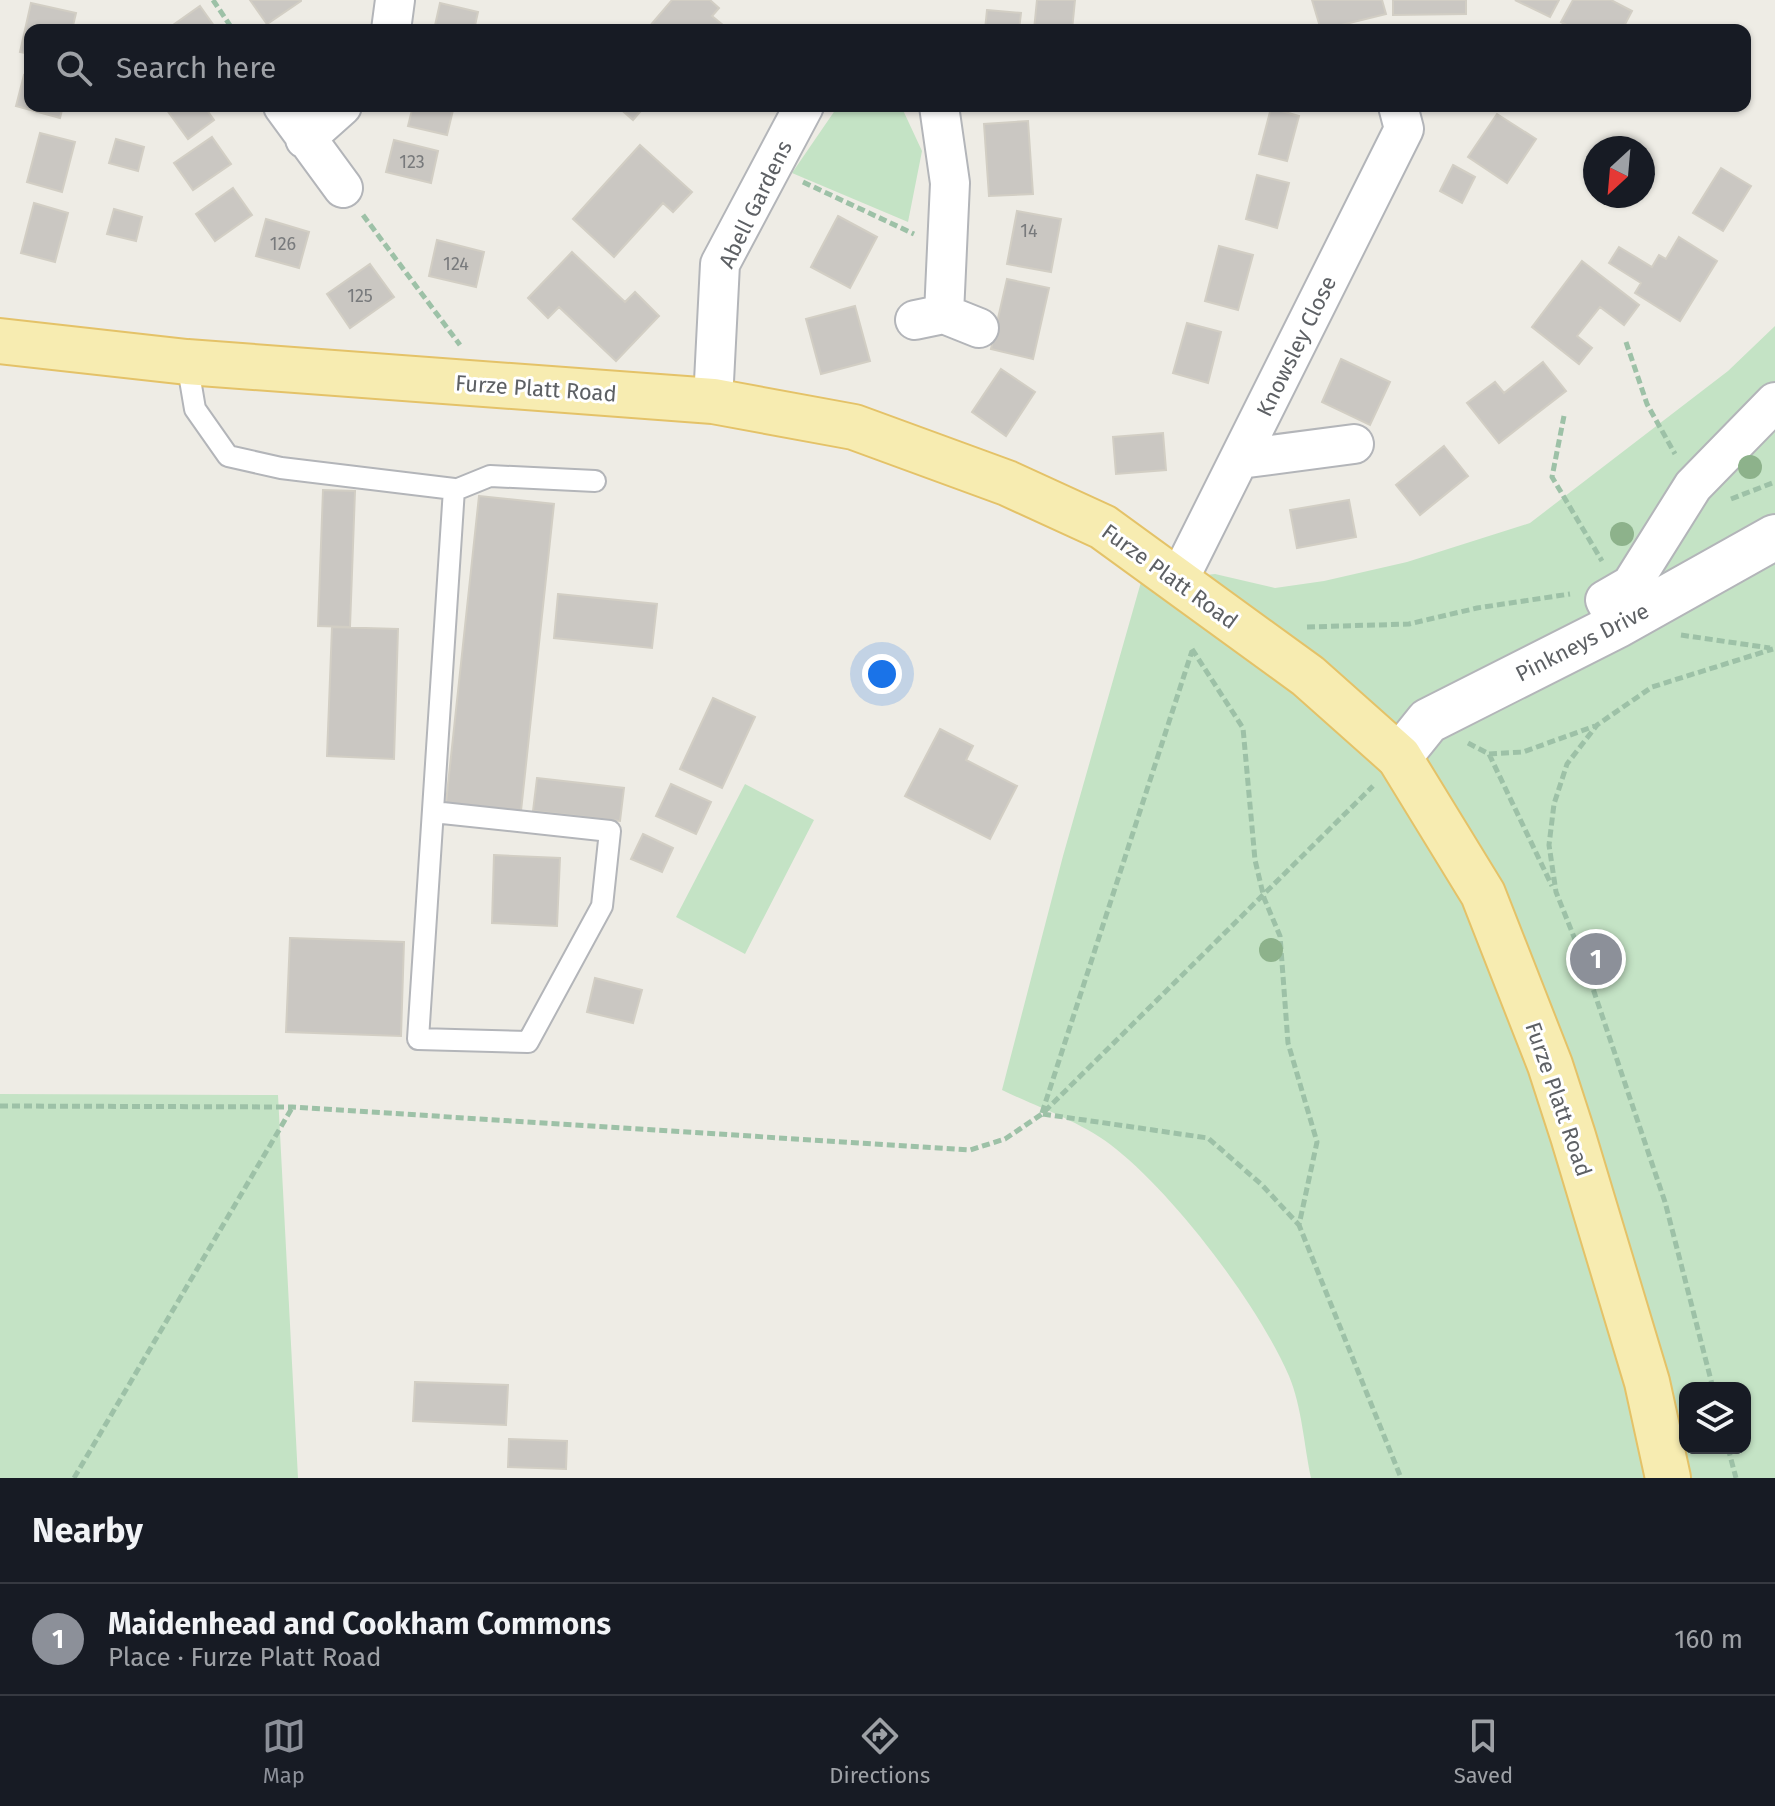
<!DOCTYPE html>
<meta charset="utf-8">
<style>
:root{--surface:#171b24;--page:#20242c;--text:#f1f3f6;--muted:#9ea1a6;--line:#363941;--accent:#8c9099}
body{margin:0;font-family:"Fira Sans",sans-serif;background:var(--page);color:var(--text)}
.controls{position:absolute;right:24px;bottom:24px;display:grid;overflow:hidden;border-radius:16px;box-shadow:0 2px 6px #0004}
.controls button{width:72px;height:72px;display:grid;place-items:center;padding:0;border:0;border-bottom:2px solid var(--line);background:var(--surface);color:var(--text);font:40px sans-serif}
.compass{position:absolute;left:1583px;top:136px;width:72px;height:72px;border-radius:50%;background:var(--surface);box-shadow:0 2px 6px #0004;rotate:206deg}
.you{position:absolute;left:882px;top:674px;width:28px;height:28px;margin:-20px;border:6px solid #fff;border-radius:50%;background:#1a73e8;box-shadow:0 0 0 12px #1a73e833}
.badge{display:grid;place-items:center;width:52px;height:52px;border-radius:50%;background:var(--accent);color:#fff;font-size:26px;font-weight:700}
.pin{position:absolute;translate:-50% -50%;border:4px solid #fff;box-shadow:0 2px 8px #0006}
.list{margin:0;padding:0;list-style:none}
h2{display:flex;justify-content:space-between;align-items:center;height:104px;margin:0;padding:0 32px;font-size:34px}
h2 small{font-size:26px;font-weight:400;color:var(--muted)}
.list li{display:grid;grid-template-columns:52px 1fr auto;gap:24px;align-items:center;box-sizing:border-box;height:112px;padding:0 32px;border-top:2px solid var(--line)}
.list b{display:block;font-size:30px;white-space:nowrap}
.list p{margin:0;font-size:26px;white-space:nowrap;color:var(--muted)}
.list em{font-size:26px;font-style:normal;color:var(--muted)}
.icon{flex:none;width:44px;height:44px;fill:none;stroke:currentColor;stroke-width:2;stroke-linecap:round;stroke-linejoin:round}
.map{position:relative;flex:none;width:1775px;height:1478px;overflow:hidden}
.search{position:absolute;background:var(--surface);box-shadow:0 2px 6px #0004;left:24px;right:24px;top:24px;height:88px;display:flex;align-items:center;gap:20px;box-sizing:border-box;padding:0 28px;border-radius:16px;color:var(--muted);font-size:30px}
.sheet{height:216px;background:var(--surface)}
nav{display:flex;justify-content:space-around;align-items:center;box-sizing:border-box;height:112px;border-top:2px solid var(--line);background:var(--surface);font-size:22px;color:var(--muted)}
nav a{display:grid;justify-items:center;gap:4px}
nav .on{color:var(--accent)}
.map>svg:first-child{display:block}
</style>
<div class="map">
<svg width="1775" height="1478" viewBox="0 0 1775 1478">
<rect width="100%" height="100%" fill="#eeece5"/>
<path fill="#c4e3c5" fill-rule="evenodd" d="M 838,106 L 902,108 L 922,151 L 908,222 L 792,173 Z
M 1775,326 L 1775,1478 L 1311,1478 C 1304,1446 1302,1407 1289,1376 C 1258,1305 1177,1198 1116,1149 C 1085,1123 1039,1108 1002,1090 L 1063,856 L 1141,582 L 1215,574 L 1275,588 L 1324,581 L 1407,562 L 1530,523 L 1728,371 ZM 1685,1388 L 1745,1388 L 1745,1448 L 1685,1448 Z
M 745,784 L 814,820 L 745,954 L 676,917 Z
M 0,1094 L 278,1095 L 298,1478 L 0,1478 Z"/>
<path fill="#cac7c2" stroke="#d2cec4" stroke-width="2" d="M 250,0 L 301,0 L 301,1 L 267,24 Z
M 672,0 L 710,0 L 719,8 L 712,16 L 729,30 L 652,30 L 649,27 Z
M 1037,0 L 1075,0 L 1072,30 L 1034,30 Z
M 1312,0 L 1382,0 L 1386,14 L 1321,30 Z
M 1393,0 L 1466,0 L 1466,14 L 1393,15 Z
M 1515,0 L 1559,0 L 1550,17 Z
M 1573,0 L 1611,0 L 1632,11 L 1622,30 L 1576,30 L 1561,22 Z
M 31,3 L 76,13 L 72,30 L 30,30 L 30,54 L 20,52 Z
M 440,3 L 478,12 L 474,30 L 434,30 Z
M 200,6 L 217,30 L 166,30 Z
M 987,10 L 1021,13 L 1019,30 L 985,30 Z
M 24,75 L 30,76 L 30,106 L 63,106 L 60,118 L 16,106 Z
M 164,106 L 204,106 L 214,120 L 188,139 Z
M 413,106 L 454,106 L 447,135 L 408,126 Z
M 617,106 L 645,106 L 633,120 Z
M 1271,108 L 1299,116 L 1287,161 L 1259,154 Z
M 1497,114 L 1536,139 L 1507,183 L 1468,157 Z
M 1028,121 L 1033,194 L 989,196 L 984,124 Z
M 40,133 L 75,142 L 62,192 L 27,182 Z
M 212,137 L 231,164 L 193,190 L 174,163 Z
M 116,139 L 144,147 L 138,171 L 109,163 Z
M 394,140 L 438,151 L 431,183 L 386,172 Z
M 640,145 L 692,192 L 673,212 L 663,203 L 614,257 L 573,219 Z
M 1453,165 L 1475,177 L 1462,203 L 1440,191 Z
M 1721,168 L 1751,186 L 1723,231 L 1693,213 Z
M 1257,175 L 1289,183 L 1277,228 L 1246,219 Z
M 233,188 L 252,215 L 215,241 L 196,214 Z
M 34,203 L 68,213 L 55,262 L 21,253 Z
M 114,209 L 142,217 L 136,241 L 107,234 Z
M 1017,211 L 1061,219 L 1051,272 L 1007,264 Z
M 838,216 L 877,237 L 850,288 L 811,267 Z
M 266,219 L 309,232 L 299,268 L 256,256 Z
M 1679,237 L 1717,261 L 1680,321 L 1635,293 L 1641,283 L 1609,263 L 1619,247 L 1652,267 L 1659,255 L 1666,259 Z
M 437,240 L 484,252 L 476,287 L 429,276 Z
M 1219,246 L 1253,255 L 1238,310 L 1205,301 Z
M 572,252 L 625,302 L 635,292 L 659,316 L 616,361 L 559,307 L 548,318 L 528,298 Z
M 1582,261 L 1639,305 L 1624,325 L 1600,307 L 1577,336 L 1592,348 L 1579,364 L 1532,327 Z
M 370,264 L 394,297 L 350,328 L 327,294 Z
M 1007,279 L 1049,288 L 1033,359 L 991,349 Z
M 855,306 L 870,361 L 821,374 L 806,319 Z
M 1187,323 L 1221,332 L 1208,383 L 1173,373 Z
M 1341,359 L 1390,382 L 1370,425 L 1322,402 Z
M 1543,362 L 1566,391 L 1499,443 L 1467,403 L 1495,382 L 1504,393 Z
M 1001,369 L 1035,392 L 1006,436 L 972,412 Z
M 1163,433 L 1166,470 L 1116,474 L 1113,437 Z
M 1444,446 L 1468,476 L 1420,515 L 1396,485 Z
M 323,490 L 355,491 L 350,627 L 318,626 Z
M 479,496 L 554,504 L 521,811 L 446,803 Z
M 1349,500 L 1356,537 L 1297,548 L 1290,510 Z
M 558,594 L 657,604 L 652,648 L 554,638 Z
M 332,627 L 398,629 L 394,759 L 327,756 Z
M 713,698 L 755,717 L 722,788 L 680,769 Z
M 940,729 L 973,746 L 966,760 L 1017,786 L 990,839 L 905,796 Z
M 537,778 L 624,788 L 620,821 L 533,811 Z
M 671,784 L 711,802 L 696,834 L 656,816 Z
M 643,834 L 673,848 L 662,872 L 631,859 Z
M 494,855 L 560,858 L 557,926 L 492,923 Z
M 290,938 L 404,942 L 401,1036 L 286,1032 Z
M 595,978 L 642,990 L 633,1023 L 587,1012 Z
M 415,1382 L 508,1385 L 506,1425 L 413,1421 Z
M 509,1439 L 567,1441 L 566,1469 L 508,1467 Z"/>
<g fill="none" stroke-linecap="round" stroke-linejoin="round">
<defs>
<path id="service" d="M 187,362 L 195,409 L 228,456 L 281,468 L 454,489 L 418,1039 L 528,1042 L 602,906 L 610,831 L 433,812
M 453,491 L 490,476 L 595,481"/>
<path id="minor" d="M 391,30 L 395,0
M 283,106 L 343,188
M 939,106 L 950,183 L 944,314
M 305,139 L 342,106
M 915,320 L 944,314 L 979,328
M 713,401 L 720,264 L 804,106
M 1240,459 L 1354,444
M 1177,583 L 1404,129 L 1398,106
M 1618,625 L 1605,600 L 1631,585 L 1693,486 L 1775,402"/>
<path id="tertiary" d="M 1399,757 L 1428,721 L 1618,625 L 1775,537"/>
<path id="primary" d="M 0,341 L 187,362 L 713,401 L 854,427 L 1007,483 L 1103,527 L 1308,676 L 1399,757 L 1483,894 L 1550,1065 L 1573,1136 L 1647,1382 L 1668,1478"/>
</defs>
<use href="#service" stroke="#b3b5b9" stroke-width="24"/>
<use href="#minor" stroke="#b3b5b9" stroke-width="42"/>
<use href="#tertiary" stroke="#b3b5b9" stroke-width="48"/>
<use href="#primary" stroke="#e4c268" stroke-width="48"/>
<path stroke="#9dc1a7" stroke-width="5" stroke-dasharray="8 4" stroke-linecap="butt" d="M 213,0 L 233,30
M 803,182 L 914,234
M 363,215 L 460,345
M 1626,342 L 1647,404 L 1675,454
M 1564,416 L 1552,477 L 1602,561
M 1731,499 L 1775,482
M 1307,627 L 1409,624 L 1477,608 L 1570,594
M 1681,635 L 1770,648
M 1192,649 L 1243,728 L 1255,860 L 1264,898 L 1280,936 L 1288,1043 L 1317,1142 L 1299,1225 L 1401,1478
M 1468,743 L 1489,754 L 1552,886
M 1489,754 L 1523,752 L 1595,726
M 0,1106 L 292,1107 L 970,1150 L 1005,1139 L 1042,1114 L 1373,786
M 1042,1113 L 1192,651
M 1043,1114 L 1208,1138 L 1262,1185 L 1299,1225
M 1713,1388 L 1665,1202 L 1584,962 L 1556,892 L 1549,845 L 1554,804 L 1567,764 L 1597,725 L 1652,687 L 1773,649
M 1728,1448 L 1736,1478
M 74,1478 L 292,1108"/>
<use href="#service" stroke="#fff" stroke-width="20"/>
<use href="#minor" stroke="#fff" stroke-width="38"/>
<use href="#tertiary" stroke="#fff" stroke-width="44"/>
<use href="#primary" stroke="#f7ecb1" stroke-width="44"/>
</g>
<g fill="#8db28b">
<circle cx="1750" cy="467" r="12"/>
<circle cx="1622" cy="534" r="12"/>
<circle cx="1271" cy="950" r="12"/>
</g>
<g text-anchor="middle" stroke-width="6" stroke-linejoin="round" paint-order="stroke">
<g font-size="18" fill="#787a7c">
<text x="412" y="168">123</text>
<text x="1029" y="237">14</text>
<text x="283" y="250">126</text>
<text x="456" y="270">124</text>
<text x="360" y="302">125</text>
</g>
<g font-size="22" fill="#5d6064" stroke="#fff">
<text transform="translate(755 204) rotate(-64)" y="8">Abell Gardens</text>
<text transform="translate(1296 346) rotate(-64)" y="8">Knowsley Close</text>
<text transform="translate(536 388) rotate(4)" y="8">Furze Platt Road</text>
<text transform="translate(1170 576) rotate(36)" y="8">Furze Platt Road</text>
<text transform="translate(1582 642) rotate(-27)" y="8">Pinkneys Drive</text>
<text transform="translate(1559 1099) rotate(71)" y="8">Furze Platt Road</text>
</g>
</g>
</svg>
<div class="controls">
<button><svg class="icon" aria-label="layers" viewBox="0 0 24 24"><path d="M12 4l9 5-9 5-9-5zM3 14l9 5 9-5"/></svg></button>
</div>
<svg class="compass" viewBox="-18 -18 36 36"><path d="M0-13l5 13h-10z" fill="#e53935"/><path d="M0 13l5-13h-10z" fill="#9ea1a6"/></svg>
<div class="you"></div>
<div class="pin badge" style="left:1596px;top:959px">1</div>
<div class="search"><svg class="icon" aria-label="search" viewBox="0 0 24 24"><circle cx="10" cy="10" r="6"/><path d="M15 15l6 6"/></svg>Search here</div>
</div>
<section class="sheet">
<h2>Nearby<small></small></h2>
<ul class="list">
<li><span class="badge">1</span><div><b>Maidenhead and Cookham Commons</b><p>Place · Furze Platt Road</p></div><em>160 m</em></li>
</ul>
</section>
<nav>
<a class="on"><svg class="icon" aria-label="map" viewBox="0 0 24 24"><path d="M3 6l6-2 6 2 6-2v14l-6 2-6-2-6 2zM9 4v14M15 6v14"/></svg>Map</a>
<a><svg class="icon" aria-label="directions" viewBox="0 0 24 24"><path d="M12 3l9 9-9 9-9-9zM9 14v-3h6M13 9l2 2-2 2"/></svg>Directions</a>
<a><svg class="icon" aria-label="saved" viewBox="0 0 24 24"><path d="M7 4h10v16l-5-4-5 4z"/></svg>Saved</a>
</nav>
